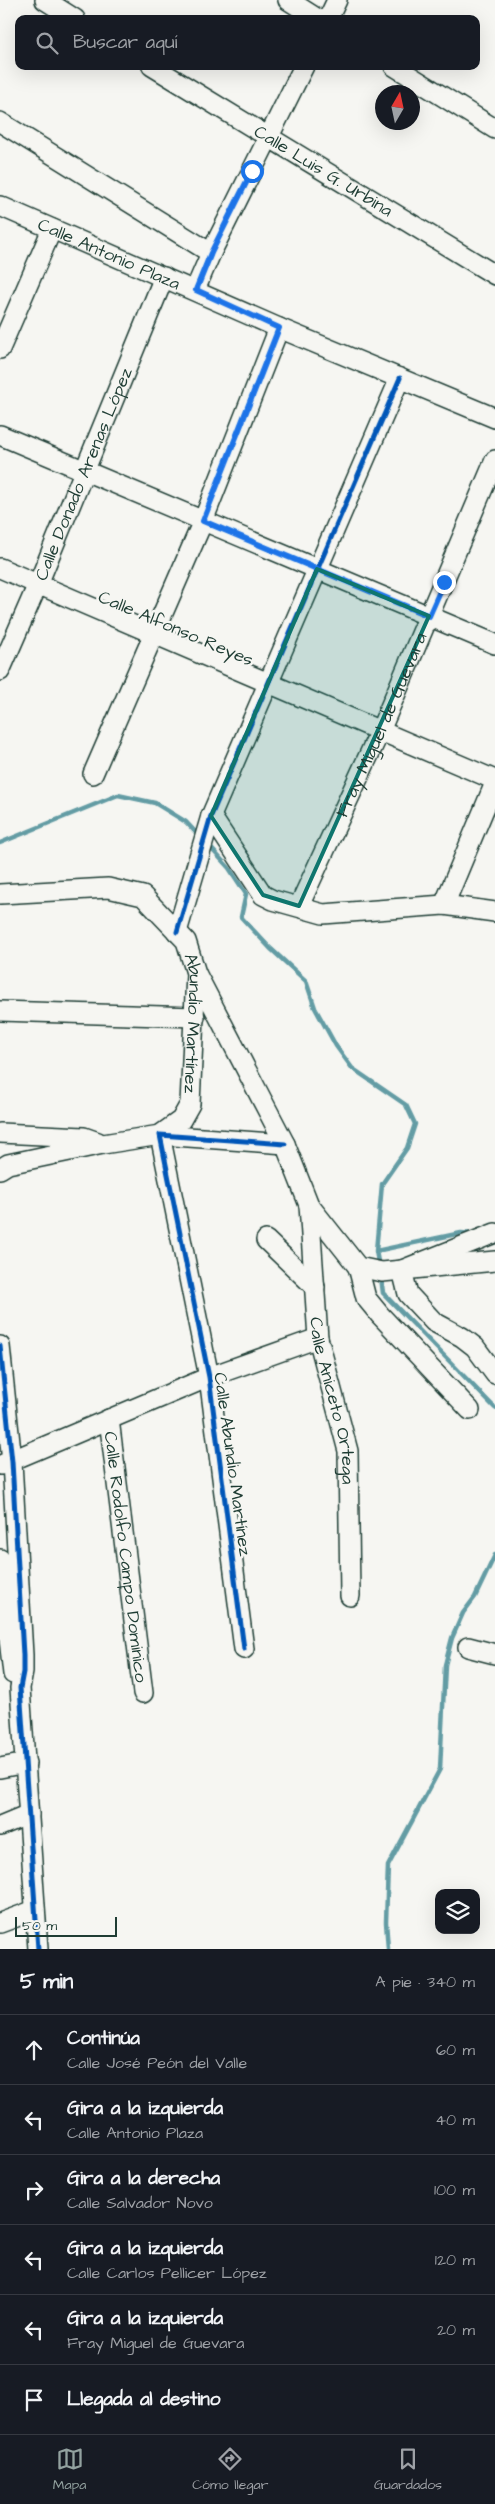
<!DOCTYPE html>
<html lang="es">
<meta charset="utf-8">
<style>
:root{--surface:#171b24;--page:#20242c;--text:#f1f3f6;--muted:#9ea1a6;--line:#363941;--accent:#92a19f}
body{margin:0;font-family:"Architects Daughter",sans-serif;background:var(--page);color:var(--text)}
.controls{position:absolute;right:15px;bottom:15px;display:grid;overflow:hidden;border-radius:10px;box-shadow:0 5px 20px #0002}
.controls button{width:45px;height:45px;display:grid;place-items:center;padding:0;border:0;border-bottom:1px solid var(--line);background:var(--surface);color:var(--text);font:25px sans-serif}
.compass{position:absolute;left:375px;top:85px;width:45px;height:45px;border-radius:50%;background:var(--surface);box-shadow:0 5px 20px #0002;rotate:9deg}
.scale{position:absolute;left:15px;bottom:12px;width:102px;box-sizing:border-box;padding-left:5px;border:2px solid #1f3d34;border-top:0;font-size:14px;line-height:18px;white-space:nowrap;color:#1f3d34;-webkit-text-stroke:4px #f6f6f2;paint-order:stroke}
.stop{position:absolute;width:15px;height:15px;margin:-11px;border:4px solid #1a73e8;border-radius:50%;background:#fff}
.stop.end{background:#1a73e8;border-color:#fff;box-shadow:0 1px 5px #0008}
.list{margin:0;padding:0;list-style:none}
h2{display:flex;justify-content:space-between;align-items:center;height:65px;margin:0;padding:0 20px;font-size:21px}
h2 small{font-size:16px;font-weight:400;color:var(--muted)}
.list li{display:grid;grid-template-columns:32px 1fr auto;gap:15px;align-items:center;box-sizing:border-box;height:70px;padding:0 20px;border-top:1px solid var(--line)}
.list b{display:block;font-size:19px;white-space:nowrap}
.list p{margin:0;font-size:16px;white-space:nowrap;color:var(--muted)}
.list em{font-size:16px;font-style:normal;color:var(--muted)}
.icon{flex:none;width:28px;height:28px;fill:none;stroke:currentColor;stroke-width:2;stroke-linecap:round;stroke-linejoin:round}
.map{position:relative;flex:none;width:495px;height:1949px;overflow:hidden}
.search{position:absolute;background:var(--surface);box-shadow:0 5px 20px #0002;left:15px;right:15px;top:15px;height:55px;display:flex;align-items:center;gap:12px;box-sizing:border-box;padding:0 18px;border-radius:10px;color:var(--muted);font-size:19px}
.sheet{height:485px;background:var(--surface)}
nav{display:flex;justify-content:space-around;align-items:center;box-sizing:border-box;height:70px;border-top:1px solid var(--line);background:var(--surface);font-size:14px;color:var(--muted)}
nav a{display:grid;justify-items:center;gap:2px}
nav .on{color:var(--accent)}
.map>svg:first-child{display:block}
</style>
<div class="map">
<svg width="495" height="1949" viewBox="0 0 495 1949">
<rect width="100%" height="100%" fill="#f6f6f2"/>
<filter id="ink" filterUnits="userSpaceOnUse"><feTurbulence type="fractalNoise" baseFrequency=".02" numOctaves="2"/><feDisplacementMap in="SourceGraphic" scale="10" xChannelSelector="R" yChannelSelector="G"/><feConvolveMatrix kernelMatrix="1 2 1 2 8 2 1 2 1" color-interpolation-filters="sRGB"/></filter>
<g filter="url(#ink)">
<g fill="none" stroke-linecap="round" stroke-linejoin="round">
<path stroke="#639ca4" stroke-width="4.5" d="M 0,843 L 118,795 L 155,803 L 186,822 L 200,837
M 209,846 L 229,868 L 246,894 L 241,917 L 270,948 L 306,981 L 315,1008 L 336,1046 L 352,1068 L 406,1105 L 415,1124 L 407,1148 L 382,1184 L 376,1251 L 379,1267
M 376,1251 L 461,1233 L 474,1234
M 381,1277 L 383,1293 L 495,1408
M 388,1949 L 386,1922 L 388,1866 L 440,1769 L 445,1665 L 452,1638 L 463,1613 L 475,1597 L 495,1555"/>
<defs>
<g id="minor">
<path d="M 45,0 L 75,19"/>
<path d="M 288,0 L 318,19"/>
<path d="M 328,19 L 337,0"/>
<path id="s1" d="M 152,66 L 495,275"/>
<path d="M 394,66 L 495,129"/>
<path d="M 0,122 L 211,253"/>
<path id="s2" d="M 0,206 L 279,328 L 495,418"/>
<path d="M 195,290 L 211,253 L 304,66"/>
<path d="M 0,349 L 52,229"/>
<path d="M 0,435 L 495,644"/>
<path d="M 0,568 L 495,780"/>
<path id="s3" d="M 0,671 L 38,584 L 164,277"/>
<path d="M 93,774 L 203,521 L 279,328"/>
<path d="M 211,816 L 263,895 L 273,900 L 323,914 L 444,905 L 495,912"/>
<path id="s4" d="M 0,894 L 108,888 L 143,896 L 186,941 L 196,973 L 190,1104 L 181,1120 L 160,1135 L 103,1144 L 8,1164 L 0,1169"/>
<path d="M 444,905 L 495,783"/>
<path id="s5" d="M 299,906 L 380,731 L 495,460"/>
<path d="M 177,932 L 211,816 L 400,378"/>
<path d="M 197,975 L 285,1144 L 309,1205 L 358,1267 L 382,1272 L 495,1261"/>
<path d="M 0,1011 L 195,1017"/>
<path d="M 0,1133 L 84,1137 L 98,1142"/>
<path id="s6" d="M 309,1205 L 318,1338 L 348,1451 L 350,1596"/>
<path d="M 495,1233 L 402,1270 L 408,1294 L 434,1322 L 462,1337 L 475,1347 L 495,1374"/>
<path d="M 266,1240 L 315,1287"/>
<path d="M 358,1267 L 366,1298 L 380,1315 L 470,1410"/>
<path d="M 0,1346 L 12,1462 L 23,1655 L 23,1672 L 20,1688 L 38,1949"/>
<path id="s7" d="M 109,1419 L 143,1693"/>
<path d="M 1,1465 L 209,1377 L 318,1338"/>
<path d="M 0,1559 L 13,1674"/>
<path d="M 468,1647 L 495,1654"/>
<path d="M 244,1649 L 209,1377 L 160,1135 L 285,1144"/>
<path d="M 0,1768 L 26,1763"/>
<path d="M 0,1826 L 29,1814"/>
<path d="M 0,1923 L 35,1910"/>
</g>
</defs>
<use href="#minor" stroke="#1f3d34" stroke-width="22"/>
<use href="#minor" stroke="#f6f6f2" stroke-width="19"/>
<defs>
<path id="cycleway" d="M 177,932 L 211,816 L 400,378
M 0,1346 L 12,1462 L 23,1655 L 23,1672 L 20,1688 L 38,1949
M 244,1649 L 209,1377 L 160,1135 L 285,1144"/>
</defs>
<use href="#cycleway" stroke="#f6f6f2" stroke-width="8"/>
<use href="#cycleway" stroke="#0057b8" stroke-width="5"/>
</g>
</g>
<g fill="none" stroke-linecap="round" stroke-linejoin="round" filter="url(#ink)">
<path stroke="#1a73e8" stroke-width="6" d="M 252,171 L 211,253 L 196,290 L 279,328 L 203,521 L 429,616 L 444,582"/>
</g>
<path fill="#0f766e" fill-opacity="0.2" stroke="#0f766e" stroke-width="4" stroke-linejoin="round" d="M 317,569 L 429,616 L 299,906 L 263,895 L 211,816 Z"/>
<g text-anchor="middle" stroke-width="5" stroke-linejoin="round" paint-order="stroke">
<g font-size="18" fill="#1f3d34" stroke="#f6f6f2">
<text dy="6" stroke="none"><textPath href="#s1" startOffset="201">Calle Luis G. Urbina</textPath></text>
<text dy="6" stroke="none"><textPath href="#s2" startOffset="119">Calle Antonio Plaza</textPath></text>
<text dy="6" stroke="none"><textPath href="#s3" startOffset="214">Calle Donado Arenas López</textPath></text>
<text transform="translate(176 628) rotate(23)" y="6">Calle Alfonso Reyes</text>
<text dy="6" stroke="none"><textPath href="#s5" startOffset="199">Fray Miguel de Guevara</textPath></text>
<text dy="6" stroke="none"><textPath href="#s4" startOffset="290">Abundio Martínez</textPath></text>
<text dy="6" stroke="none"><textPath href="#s6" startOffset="198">Calle Aniceto Ortega</textPath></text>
<text transform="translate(233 1464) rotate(82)" y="6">Calle Abundio Martínez</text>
<text dy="6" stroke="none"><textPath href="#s7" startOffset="139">Calle Rodolfo Campo Dominico</textPath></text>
</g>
</g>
</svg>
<div class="controls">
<button><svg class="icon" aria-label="layers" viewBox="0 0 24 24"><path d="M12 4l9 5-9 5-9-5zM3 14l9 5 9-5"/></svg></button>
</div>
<svg class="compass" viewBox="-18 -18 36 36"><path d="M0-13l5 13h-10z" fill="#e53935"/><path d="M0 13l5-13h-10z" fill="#9ea1a6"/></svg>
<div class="scale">50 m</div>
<div class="stop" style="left:252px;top:171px"></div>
<div class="stop end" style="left:444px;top:582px"></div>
<div class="search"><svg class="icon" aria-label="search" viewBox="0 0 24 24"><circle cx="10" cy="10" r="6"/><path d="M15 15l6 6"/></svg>Buscar aquí</div>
</div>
<section class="sheet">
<h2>5 min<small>A pie · 340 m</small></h2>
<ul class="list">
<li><svg class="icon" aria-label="ahead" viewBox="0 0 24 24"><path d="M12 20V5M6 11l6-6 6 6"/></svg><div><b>Continúa</b><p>Calle José Peón del Valle</p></div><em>60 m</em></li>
<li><svg class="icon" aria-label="left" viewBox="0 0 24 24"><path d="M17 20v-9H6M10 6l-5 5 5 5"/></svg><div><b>Gira a la izquierda</b><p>Calle Antonio Plaza</p></div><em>40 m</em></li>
<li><svg class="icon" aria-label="right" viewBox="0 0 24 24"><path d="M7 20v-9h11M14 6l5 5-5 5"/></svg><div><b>Gira a la derecha</b><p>Calle Salvador Novo</p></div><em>100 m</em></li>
<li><svg class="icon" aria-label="left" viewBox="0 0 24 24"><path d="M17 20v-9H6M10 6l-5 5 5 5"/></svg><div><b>Gira a la izquierda</b><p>Calle Carlos Pellicer López</p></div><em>120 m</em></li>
<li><svg class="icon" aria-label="left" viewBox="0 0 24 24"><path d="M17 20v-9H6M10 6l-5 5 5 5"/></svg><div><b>Gira a la izquierda</b><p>Fray Miguel de Guevara</p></div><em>20 m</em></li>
<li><svg class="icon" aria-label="arrive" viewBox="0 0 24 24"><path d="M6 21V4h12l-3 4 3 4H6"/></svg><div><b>Llegada al destino</b></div></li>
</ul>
</section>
<nav>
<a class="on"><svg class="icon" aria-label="map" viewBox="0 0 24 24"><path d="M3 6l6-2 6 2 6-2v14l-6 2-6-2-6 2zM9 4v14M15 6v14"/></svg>Mapa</a>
<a><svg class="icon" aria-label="directions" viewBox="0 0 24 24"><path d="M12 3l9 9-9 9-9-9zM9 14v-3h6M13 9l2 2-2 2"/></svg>Cómo llegar</a>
<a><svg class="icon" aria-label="saved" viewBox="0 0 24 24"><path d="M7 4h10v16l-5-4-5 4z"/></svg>Guardados</a>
</nav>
